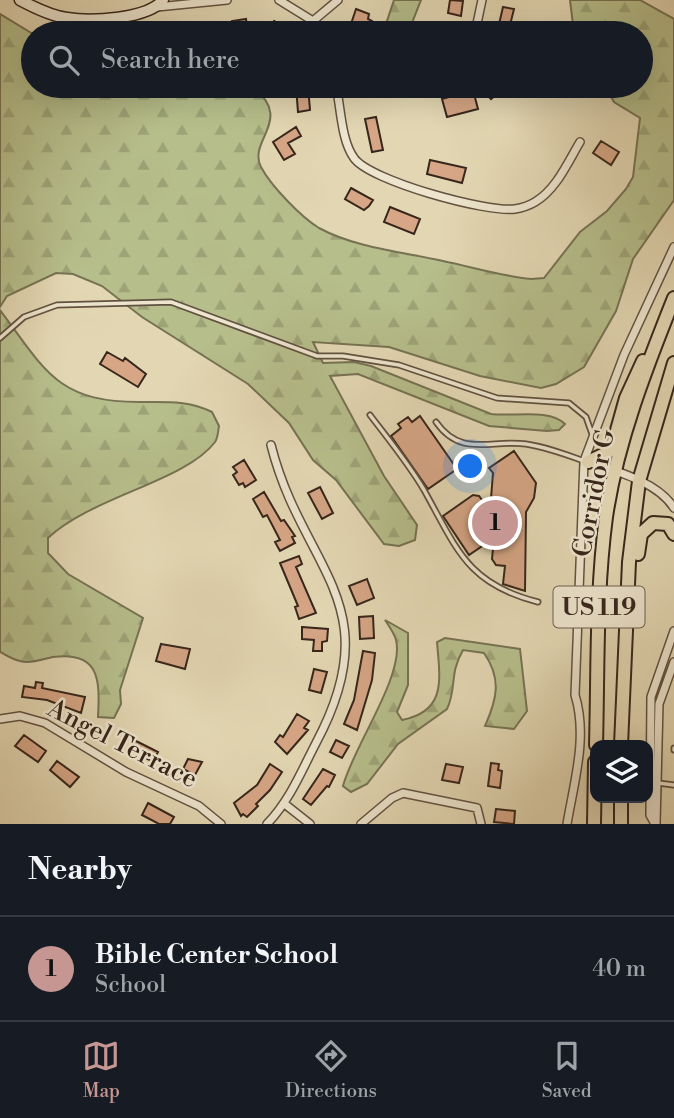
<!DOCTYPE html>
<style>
:root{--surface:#171b24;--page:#242831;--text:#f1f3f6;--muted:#9ea1a6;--line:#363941;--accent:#c59692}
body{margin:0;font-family:"Libre Bodoni",serif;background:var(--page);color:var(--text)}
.controls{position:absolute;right:21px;bottom:21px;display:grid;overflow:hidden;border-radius:14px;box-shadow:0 7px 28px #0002}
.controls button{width:63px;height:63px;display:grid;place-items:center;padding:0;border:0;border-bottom:2px solid var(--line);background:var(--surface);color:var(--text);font:35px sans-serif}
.you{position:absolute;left:471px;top:467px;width:24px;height:24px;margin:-18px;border:5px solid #fff;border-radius:50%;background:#1a73e8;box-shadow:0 0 0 10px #1a73e833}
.badge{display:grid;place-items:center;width:46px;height:46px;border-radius:50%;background:var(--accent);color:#111;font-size:23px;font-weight:700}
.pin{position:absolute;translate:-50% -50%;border:4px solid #fff;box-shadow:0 2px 7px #0006}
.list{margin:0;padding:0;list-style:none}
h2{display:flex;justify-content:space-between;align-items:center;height:91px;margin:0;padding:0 28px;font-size:30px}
h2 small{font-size:23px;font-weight:400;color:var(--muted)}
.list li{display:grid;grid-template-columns:46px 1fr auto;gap:21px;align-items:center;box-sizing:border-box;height:105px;padding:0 28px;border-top:2px solid var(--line)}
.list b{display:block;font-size:26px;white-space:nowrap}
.list p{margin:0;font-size:23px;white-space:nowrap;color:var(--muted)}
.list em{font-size:23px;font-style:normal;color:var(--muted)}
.icon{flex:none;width:38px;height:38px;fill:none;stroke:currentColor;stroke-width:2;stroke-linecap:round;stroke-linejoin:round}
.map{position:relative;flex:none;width:674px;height:824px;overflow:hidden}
.search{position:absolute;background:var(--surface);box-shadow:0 7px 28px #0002;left:21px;right:21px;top:21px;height:77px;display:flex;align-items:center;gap:18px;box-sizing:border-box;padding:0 24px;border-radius:38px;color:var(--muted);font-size:26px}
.sheet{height:196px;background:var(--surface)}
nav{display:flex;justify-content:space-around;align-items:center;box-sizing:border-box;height:98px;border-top:2px solid var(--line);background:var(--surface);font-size:19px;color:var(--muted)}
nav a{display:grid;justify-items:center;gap:4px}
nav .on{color:var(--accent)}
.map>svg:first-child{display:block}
</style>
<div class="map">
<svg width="674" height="824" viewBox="0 0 674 824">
<defs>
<pattern id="forest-firs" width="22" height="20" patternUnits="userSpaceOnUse" patternTransform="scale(1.75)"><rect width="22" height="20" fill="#b6be8b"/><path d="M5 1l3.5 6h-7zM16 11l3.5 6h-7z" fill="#9da377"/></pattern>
</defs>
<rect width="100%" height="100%" fill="#e3d7b3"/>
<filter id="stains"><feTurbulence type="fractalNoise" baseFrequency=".00286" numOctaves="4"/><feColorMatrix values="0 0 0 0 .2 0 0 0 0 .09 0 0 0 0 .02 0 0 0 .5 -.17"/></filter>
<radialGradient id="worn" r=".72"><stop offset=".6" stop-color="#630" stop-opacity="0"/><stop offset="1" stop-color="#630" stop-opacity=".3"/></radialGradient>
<path fill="url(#forest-firs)" stroke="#767253" stroke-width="2" d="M 394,0 L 421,0 L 408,33 L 383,33 Z
M 570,0 L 640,0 L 674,19 L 674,200 L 633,259 L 616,311 L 584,367 L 556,384 L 541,388 L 480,376 L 389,347 L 313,342 L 323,363 L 354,362 L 371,366 L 491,414 C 513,417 549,408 565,424 L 559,430 L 547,431 L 489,426 L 358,374 L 330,376 L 384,476 L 417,525 L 415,540 L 399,546 L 384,544 L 336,480 L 313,460 L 289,423 L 248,384 L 142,317 L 102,286 L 73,274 L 56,273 L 7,296 L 0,307 L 0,14 L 33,34 L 33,86 L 134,86 L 146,90 L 251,86 C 296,119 247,140 261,167 C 271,186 301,217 319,228 C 356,248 402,252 443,261 C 472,267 501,276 531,279 L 544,278 L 580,232 L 607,211 L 626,189 L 633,177 L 640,118 L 614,102 L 605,86 L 641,86 L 641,33 L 574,33 Z
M 0,310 C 45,370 57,402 139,402 C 165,402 188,400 212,412 L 219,426 C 218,431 218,438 215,442 C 186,481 91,497 48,538 L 48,553 L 68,574 L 143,618 L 120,690 L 121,704 L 114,718 L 98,717 C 100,680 100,651 53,657 C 43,659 31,664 20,661 C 13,660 6,655 0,652 Z
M 385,620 L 408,633 L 408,685 L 397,712 L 402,720 C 447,711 440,679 437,642 L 445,638 L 520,649 L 527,711 L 514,729 L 485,726 C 497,699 502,679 484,653 L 463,650 C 449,674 457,688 447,709 L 398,744 L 367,784 L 351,792 L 343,786 C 353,747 405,675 396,640 C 394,633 389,626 385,620 Z"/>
<path fill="#d6a686" stroke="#37261b" stroke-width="2" d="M 450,0 L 463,1 L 461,16 L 448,13 Z
M 503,7 L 514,9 L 508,33 L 497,33 Z
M 356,9 L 369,14 L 368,19 L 372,21 L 368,32 L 348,33 Z
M 246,19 L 248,33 L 234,33 L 232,21 Z
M 274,21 L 296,33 L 267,33 Z
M 296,86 L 308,86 L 310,110 L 298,112 Z
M 479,86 L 506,86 L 491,99 Z
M 473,90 L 478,109 L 447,117 L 442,99 Z
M 376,117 L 383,150 L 372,152 L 365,119 Z
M 296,127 L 301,136 L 288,143 L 295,154 L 284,160 L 273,142 Z
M 601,141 L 619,152 L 611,165 L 593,153 Z
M 430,160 L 466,168 L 462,183 L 427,174 Z
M 351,188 L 373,200 L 369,206 L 364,210 L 345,199 Z
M 390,207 L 420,219 L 414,234 L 384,222 Z
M 107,352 L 123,361 L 125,358 L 146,374 L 138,387 L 100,364 Z
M 420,416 L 457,469 L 428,489 L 391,436 L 401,428 L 398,424 L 408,417 L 412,422 Z
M 514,451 L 536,483 L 534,498 L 526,512 L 525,591 L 503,584 L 505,566 L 496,565 L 492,559 L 494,538 L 469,555 L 443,516 L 473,495 L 479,496 L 490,511 L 493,473 L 489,468 Z
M 244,460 L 256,480 L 245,487 L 243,483 L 239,485 L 233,475 L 237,472 L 233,467 Z
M 320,487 L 333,513 L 322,519 L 308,493 Z
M 264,492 L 281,521 L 284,520 L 295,536 L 292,537 L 295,543 L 280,551 L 275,542 L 280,540 L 267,515 L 263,517 L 253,499 Z
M 299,556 L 302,564 L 296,567 L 316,613 L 299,619 L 295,607 L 298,606 L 280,563 Z
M 367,579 L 374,598 L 357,605 L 349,586 Z
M 373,616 L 374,638 L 360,639 L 359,617 Z
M 302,627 L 328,629 L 327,641 L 322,642 L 322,651 L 313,651 L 314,640 L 302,639 Z
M 161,644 L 190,649 L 185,669 L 156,661 Z
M 363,651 L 375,653 L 372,680 L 357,730 L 344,724 L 354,700 Z
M 314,669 L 327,672 L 321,693 L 309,690 Z
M 36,682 L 43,683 L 42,688 L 85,697 L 81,713 L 47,700 L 22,697 L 24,686 L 35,688 Z
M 297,714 L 309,721 L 304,728 L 308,730 L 287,754 L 275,742 L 280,735 L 283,737 Z
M 24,735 L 46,751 L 38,762 L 15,746 Z
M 134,740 L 158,752 L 153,762 L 129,749 Z
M 336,740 L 349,746 L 342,758 L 330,752 Z
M 188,759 L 202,762 L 195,775 L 183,769 Z
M 57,761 L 79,777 L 70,787 L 50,770 Z
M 491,763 L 499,764 L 498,770 L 502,771 L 500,788 L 488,786 Z
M 270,764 L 282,772 L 270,790 L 256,804 L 258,806 L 247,817 L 243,814 L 241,816 L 234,803 L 257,785 Z
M 446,764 L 463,767 L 459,783 L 442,780 Z
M 323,769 L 335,775 L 329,787 L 327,786 L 311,805 L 303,799 Z
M 148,803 L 174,817 L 170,824 L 159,824 L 142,815 Z
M 496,809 L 515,811 L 514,824 L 494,822 Z"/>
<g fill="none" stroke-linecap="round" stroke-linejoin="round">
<defs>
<path id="lane" d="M 0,338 L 24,317 L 57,305 L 171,302 L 317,356 L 343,356 L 399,365 L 497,398 L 569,403 L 586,417 L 592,434
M 370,415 C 389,440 408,463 424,490 C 457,549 467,584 538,602
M 436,422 C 461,458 491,439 526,444 C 546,447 565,454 584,461
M 674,748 L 674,750
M 658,783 L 674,785"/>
<path id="street" d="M 279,0 L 313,21 L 321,33
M 157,7 L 227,0
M 313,21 L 338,0
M 475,33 L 482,0
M 336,86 C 341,108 341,140 354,158 C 370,181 488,213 515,209 C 521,208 530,205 535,202 C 556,190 568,162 580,142
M 588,462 C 616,471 658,482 674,508
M 0,719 L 20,716 L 45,723 L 126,772 L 199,806 L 221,824
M 286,805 L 310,824
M 267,824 C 290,800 301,772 316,743 C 391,603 302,569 271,445
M 361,824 L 392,798 L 403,793 L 477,808 L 481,824
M 567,824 C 574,782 588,737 575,695 L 584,461 L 624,355 L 674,247
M 655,824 L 650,815 L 651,697 L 674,631
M 656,824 L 659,704 L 674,662"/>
<path id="secondary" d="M 20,0 C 35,8 51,16 67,18 C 91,22 148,19 163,0"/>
<path id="highway" d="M 588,462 L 607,453 L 614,441 L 626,398 L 643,361
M 638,554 L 641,534 L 653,523 L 668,524 L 674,534
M 596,745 C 598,669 596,592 606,517 C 617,442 646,368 674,298
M 621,745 L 629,562 L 639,481 L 674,363
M 621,798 L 621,824
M 594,824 L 595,762"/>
</defs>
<use href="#lane" stroke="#625241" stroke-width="7"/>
<use href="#street" stroke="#625241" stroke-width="10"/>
<use href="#secondary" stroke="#37261b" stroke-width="13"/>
<use href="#highway" stroke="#37261b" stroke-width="16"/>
<use href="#lane" stroke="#ede5ce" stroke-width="3.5"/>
<use href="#street" stroke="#ede5ce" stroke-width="7"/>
<use href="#secondary" stroke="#ede5ce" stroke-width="10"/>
<use href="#highway" stroke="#e3d7b3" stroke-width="12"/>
</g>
<g text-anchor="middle" stroke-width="5" stroke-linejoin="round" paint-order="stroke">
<rect fill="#ede5ce" stroke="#6e5f51" stroke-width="2" x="553.5" y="586.5" width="91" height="41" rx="5"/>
<g font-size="24" font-weight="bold" fill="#37261b">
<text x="599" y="615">US 119</text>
</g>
<g font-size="26" fill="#37261b" stroke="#ede5ce">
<text transform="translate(593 493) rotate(-79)" y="9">Corridor G</text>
<text transform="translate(123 743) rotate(27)" y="9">Angel Terrace</text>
</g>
</g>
<rect width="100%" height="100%" filter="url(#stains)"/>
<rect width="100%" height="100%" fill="url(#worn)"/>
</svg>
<div class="controls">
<button><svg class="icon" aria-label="layers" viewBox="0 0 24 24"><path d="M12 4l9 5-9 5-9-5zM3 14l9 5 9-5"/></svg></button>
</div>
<div class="you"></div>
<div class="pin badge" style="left:495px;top:523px">1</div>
<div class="search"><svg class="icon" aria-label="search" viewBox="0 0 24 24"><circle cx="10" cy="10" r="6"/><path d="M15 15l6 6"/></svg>Search here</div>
</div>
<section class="sheet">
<h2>Nearby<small></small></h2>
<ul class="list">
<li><span class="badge">1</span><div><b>Bible Center School</b><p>School</p></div><em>40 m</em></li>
</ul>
</section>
<nav>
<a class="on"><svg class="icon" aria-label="map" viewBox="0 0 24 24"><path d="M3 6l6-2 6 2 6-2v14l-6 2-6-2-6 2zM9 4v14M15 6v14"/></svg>Map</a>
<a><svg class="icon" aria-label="directions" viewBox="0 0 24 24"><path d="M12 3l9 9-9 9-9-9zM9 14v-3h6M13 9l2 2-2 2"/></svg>Directions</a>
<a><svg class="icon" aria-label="saved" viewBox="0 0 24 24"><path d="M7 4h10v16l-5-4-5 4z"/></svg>Saved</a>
</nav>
